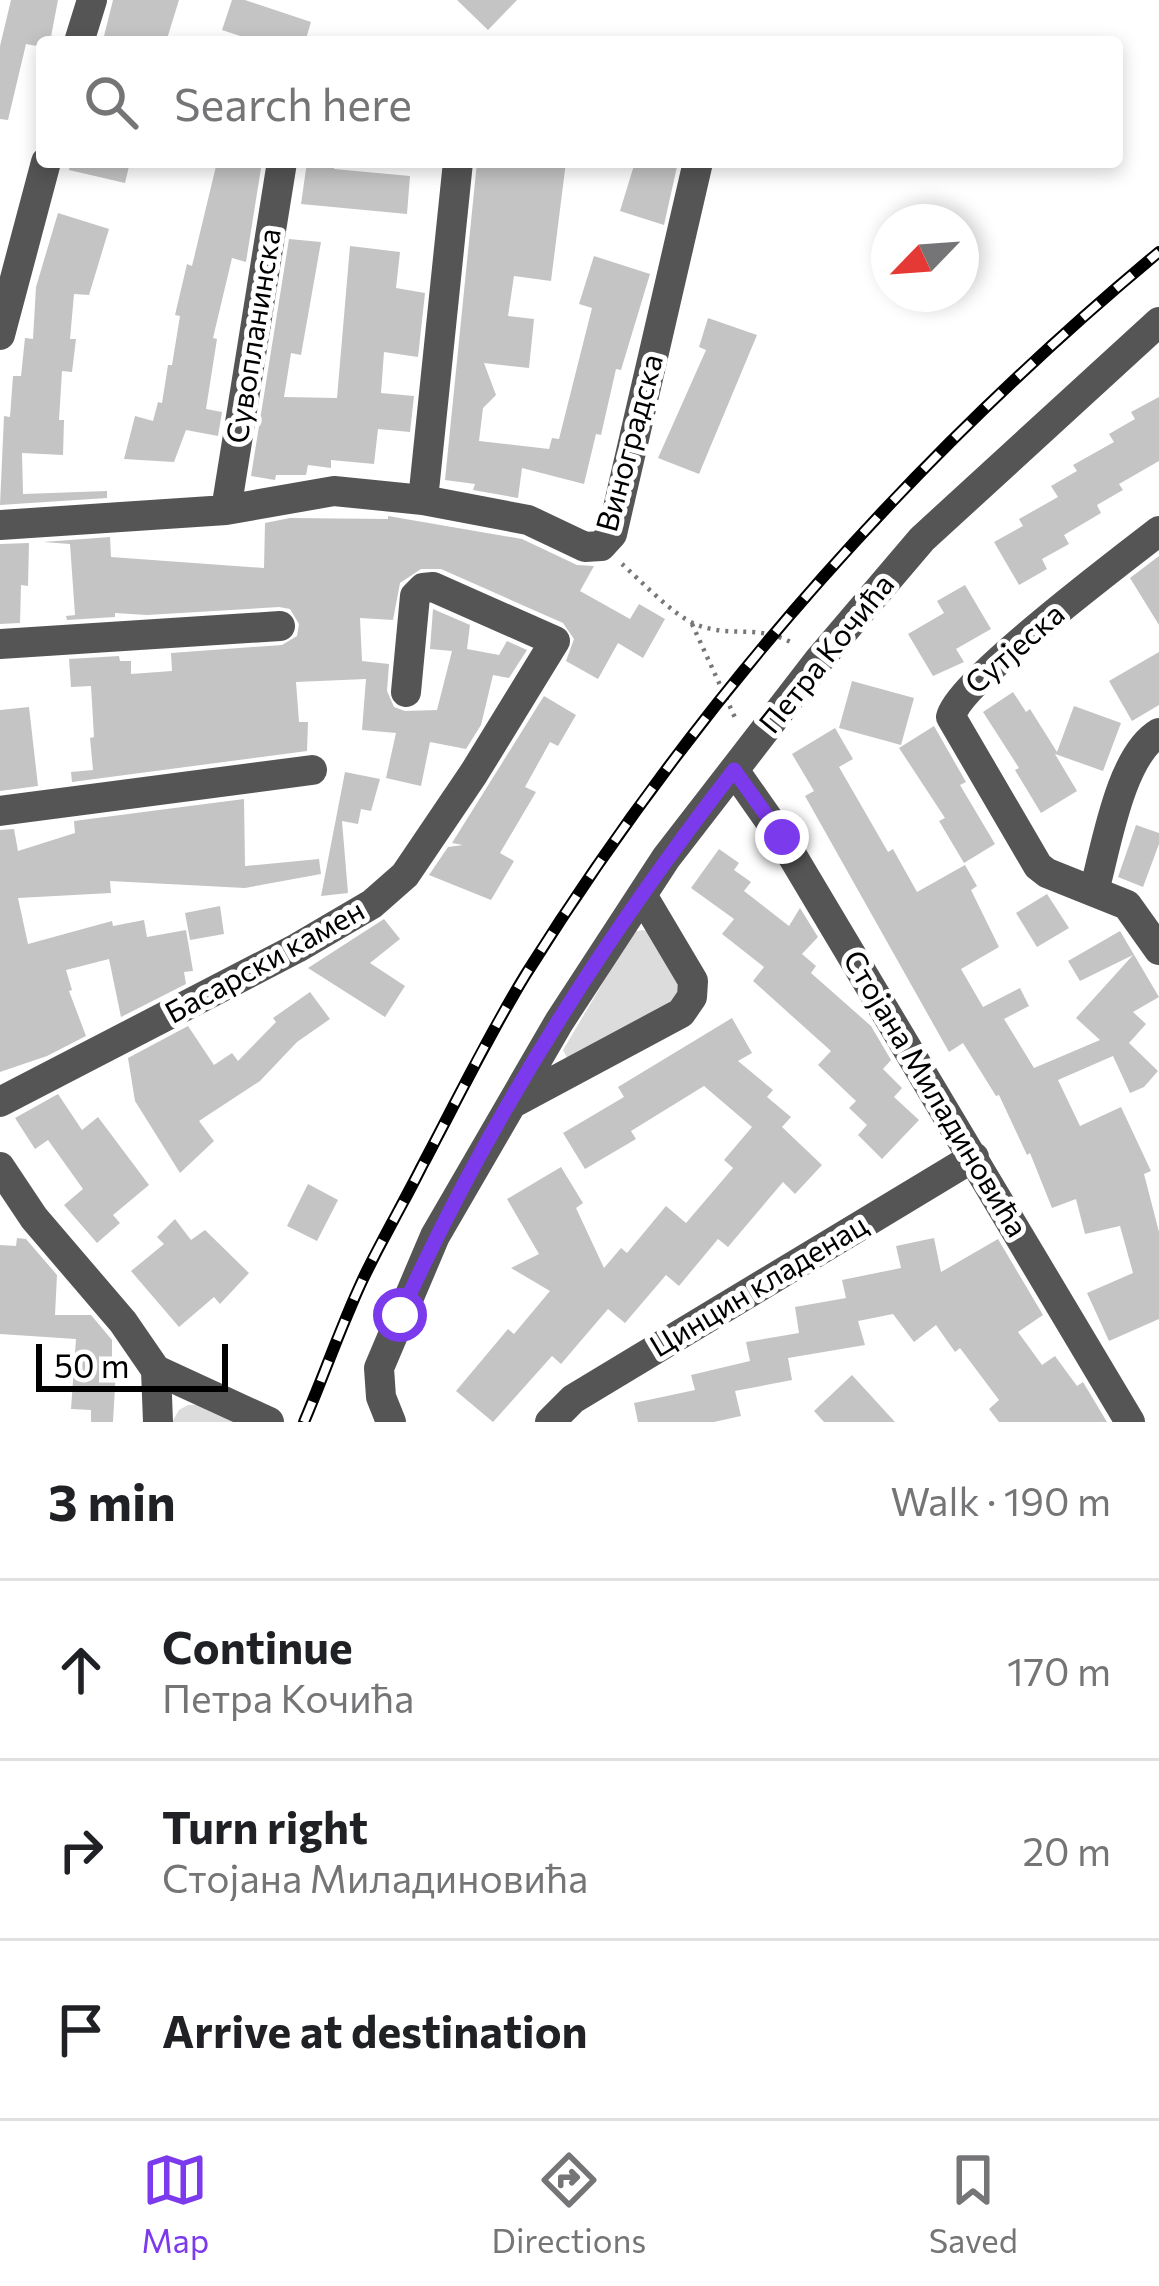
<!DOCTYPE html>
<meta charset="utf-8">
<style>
:root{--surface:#fff;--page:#f2f2f2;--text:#202124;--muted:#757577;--line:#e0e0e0;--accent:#7c3aed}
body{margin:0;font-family:Commissioner,sans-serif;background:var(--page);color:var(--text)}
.compass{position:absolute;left:871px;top:204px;width:108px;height:108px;border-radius:50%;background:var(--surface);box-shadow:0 6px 18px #0003;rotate:245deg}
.scale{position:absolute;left:36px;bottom:30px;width:192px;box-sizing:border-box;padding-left:12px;border:6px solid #000;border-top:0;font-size:33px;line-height:42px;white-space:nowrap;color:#000;-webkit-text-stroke:9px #fff;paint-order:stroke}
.stop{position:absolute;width:36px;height:36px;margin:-27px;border:9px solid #7c3aed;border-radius:50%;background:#fff}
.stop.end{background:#7c3aed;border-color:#fff;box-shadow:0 3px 12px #0008}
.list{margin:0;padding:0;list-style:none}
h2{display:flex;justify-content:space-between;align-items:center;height:156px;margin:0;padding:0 48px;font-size:51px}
h2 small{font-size:39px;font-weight:400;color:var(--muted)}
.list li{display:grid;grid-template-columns:78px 1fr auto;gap:36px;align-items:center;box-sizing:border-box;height:180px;padding:0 48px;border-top:3px solid var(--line)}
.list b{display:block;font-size:45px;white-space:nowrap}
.list p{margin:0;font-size:39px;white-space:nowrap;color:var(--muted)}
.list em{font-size:39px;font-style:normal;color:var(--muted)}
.icon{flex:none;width:66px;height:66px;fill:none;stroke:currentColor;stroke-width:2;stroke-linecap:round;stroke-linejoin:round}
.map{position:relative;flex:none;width:1159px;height:1422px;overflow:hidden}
.search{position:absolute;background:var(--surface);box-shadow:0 6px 18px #0003;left:36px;right:36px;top:36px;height:132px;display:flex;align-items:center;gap:30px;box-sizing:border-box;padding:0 42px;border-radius:12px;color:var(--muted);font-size:45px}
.sheet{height:696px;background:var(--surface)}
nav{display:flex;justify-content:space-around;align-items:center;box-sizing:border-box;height:168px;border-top:3px solid var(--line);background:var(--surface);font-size:33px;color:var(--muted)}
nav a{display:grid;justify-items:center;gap:6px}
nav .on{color:var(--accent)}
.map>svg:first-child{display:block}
</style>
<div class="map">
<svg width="1159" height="1422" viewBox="0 0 1159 1422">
<rect width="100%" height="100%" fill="#fff"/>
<path fill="#dcdcdc" d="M 642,930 L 652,932 L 680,987 L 674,1000 L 567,1058 L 563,1050 L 633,932 Z
M 188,1405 L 199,1405 L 239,1422 L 172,1422 L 179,1410 Z"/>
<path fill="#c4c4c4" d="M 11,0 L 58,0 L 50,42 L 42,42 L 42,47 L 26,44 L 8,120 L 0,119 L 0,46 Z
M 113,0 L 179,0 L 166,42 L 113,42 L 114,38 L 104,36 Z
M 232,0 L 245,0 L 311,22 L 305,42 L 258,42 L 222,30 Z
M 457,0 L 517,0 L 488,30 Z
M 70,162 L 130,162 L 125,183 L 69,170 Z
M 217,162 L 262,162 L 246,262 L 232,258 L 213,338 L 217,339 L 206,409 L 222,412 L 218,436 L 186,430 L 174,462 L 124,459 L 135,416 L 153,421 L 158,402 L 162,403 L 168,365 L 172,365 L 180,316 L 175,315 L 187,264 L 192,266 Z
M 307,162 L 335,162 L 334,169 L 410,176 L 407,214 L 301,204 Z
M 477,162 L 566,162 L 551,281 L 514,276 L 508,316 L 534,319 L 529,368 L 484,363 L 496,395 L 483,408 L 479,441 L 549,449 L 552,438 L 559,439 L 592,308 L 579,304 L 594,256 L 650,274 L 621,370 L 616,369 L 601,435 L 596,434 L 584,484 L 522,468 L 518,498 L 473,490 L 475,484 L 445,480 Z
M 635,162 L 678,162 L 664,225 L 620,211 Z
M 58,213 L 109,229 L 89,295 L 74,294 L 70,339 L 76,339 L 72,372 L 62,371 L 59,420 L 64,420 L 63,455 L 22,453 L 23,494 L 107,491 L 107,498 L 0,505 L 4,416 L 10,417 L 13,376 L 21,376 L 25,338 L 33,339 L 36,287 Z
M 289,239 L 321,242 L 301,355 L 291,353 L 284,397 L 337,398 L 350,246 L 400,252 L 396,288 L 425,293 L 418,357 L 384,352 L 381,393 L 414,396 L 410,432 L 378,429 L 374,464 L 331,460 L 331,468 L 308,465 L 306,475 L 276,475 L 275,480 L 251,476 Z
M 708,318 L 757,335 L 699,474 L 658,458 L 706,350 L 699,347 Z
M 1159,397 L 1159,461 L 1119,484 L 1123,490 L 1097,505 L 1101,513 L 1064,535 L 1069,544 L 1042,559 L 1047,569 L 1019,585 L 994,542 L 1023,526 L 1019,519 L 1058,497 L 1051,486 L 1077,471 L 1073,465 L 1114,442 L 1109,434 L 1135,419 L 1131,412 Z
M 388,516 L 522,539 L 577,565 L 594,566 L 580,591 L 630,619 L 639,604 L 665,619 L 643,658 L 618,643 L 598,679 L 566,661 L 574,639 L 563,623 L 441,569 L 421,569 L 400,583 L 393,620 L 360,618 L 362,661 L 389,664 L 387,691 L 394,707 L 405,711 L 437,710 L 452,651 L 430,649 L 433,609 L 470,625 L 467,649 L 499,655 L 507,641 L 527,650 L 509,678 L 493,675 L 481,725 L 466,749 L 430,742 L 421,786 L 386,778 L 396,733 L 362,730 L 366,679 L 296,682 L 299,722 L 308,722 L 307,751 L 72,782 L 71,772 L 93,770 L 90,738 L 94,737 L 91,686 L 71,687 L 69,659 L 119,656 L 120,661 L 131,661 L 131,674 L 172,671 L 171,653 L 282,645 L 297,636 L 299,624 L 290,609 L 279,607 L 147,615 L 115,613 L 115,617 L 67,620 L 66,616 L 75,615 L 70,544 L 43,542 L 110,537 L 111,557 L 264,568 L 265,523 L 290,518 L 388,519 Z
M 29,543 L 28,586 L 21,585 L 20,623 L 0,624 L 0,544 Z
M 1159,556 L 1159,625 L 1130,578 Z
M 965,585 L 991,629 L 956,649 L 964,662 L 933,676 L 908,634 L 944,613 L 937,601 Z
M 1159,652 L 1159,705 L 1132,721 L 1109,681 Z
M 852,681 L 914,698 L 901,745 L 839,728 Z
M 1013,692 L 1026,712 L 1030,709 L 1057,752 L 1074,706 L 1121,723 L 1103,771 L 1055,754 L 1077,791 L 1041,813 L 1015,770 L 1019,768 L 983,712 Z
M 544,696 L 576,715 L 558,746 L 550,742 L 525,787 L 536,792 L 500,853 L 514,861 L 491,900 L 429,875 L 448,847 L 463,845 L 452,843 Z
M 29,707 L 38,786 L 0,791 L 0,710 Z
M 934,726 L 966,782 L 960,785 L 995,844 L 964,863 L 939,821 L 945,818 L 899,748 Z
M 835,728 L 853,759 L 839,767 L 888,852 L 893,849 L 917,892 L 965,865 L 977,886 L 971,890 L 999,947 L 961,969 L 983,1007 L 1020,988 L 1029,1006 L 1004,1019 L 1034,1068 L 1100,1040 L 1076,1018 L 1133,955 L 1080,981 L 1068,961 L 1120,931 L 1159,997 L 1133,1012 L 1146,1024 L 1129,1043 L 1158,1071 L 1144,1087 L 1130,1093 L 1113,1056 L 1058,1080 L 1080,1126 L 1121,1107 L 1151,1171 L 1144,1174 L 1159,1232 L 1159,1319 L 1109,1341 L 1087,1293 L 1133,1273 L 1120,1226 L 1085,1234 L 1076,1199 L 1052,1208 L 1030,1153 L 1027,1155 L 999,1095 L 996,1096 L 963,1043 L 949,1052 L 805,796 L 814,791 L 792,754 Z
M 345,772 L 380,779 L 371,811 L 361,809 L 358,824 L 342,821 L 348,893 L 321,896 Z
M 244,799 L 245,866 L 319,859 L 321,874 L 245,888 L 110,881 L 111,893 L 18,898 L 28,944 L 112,921 L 113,926 L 144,920 L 147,937 L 186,930 L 193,971 L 184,972 L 186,984 L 121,1017 L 109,959 L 66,970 L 72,990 L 69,991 L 86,1036 L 47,1056 L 0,1072 L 0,830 L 14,829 L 18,851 L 75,833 L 74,821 Z
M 1136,825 L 1159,833 L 1159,844 L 1143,887 L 1118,877 Z
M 719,849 L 739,863 L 734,870 L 751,882 L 744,891 L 789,926 L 800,908 L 818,937 L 802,954 L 816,966 L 811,973 L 871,1026 L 891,1060 L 883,1069 L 902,1088 L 894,1097 L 919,1120 L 882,1159 L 858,1135 L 867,1125 L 849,1108 L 856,1101 L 818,1065 L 831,1051 L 753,981 L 764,967 L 722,934 L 734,919 L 691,888 Z
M 1047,894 L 1069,928 L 1037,947 L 1016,913 Z
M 220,906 L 224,934 L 190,940 L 185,913 Z
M 384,919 L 400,939 L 370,963 L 405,986 L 385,1017 L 308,968 Z
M 310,992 L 330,1019 L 297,1042 L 260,1081 L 199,1121 L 214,1141 L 180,1173 L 135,1101 L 128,1058 L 188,1026 L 214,1065 L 232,1053 L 238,1061 L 276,1022 L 273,1018 Z
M 732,1018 L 752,1053 L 738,1061 L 773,1090 L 767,1097 L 791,1117 L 782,1127 L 822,1165 L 795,1194 L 783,1182 L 728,1247 L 718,1239 L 679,1286 L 666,1275 L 625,1323 L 608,1309 L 561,1364 L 552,1356 L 493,1422 L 456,1391 L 508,1329 L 514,1334 L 550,1291 L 511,1268 L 539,1254 L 507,1199 L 561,1167 L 583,1203 L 576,1208 L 604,1268 L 621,1248 L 627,1253 L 666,1206 L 686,1223 L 733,1168 L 724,1160 L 752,1127 L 704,1086 L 631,1131 L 636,1139 L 585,1169 L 563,1133 L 624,1097 L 618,1087 Z
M 58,1094 L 82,1130 L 98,1117 L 149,1185 L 113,1215 L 120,1223 L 97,1243 L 64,1205 L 83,1189 L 48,1140 L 35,1149 L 15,1118 Z
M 308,1184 L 338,1200 L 317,1241 L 287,1226 Z
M 175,1219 L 191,1240 L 205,1230 L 249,1273 L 220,1304 L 214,1297 L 179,1327 L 131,1271 L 164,1244 L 157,1237 Z
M 17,1238 L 26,1239 L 57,1275 L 55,1315 L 91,1315 L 112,1340 L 112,1369 L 116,1369 L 113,1422 L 91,1422 L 91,1410 L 71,1409 L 76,1339 L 0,1334 L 0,1245 L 16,1246 Z
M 934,1238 L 941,1272 L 998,1239 L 1043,1315 L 1018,1332 L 1042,1365 L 1055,1356 L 1077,1386 L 1083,1382 L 1107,1422 L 999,1422 L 989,1409 L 999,1400 L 960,1348 L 955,1352 L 936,1325 L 914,1342 L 893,1314 L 858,1321 L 865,1345 L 788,1358 L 792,1380 L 735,1391 L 741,1416 L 714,1422 L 638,1422 L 634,1403 L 695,1390 L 691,1375 L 750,1361 L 746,1342 L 799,1333 L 795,1307 L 846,1298 L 842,1280 L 901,1268 L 896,1246 Z
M 852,1375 L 895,1422 L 824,1422 L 814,1411 Z"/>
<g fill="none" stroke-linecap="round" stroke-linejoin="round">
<path stroke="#777" stroke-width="4.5" stroke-dasharray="3 6" stroke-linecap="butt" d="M 622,564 C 641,581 673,615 695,624 C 731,639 759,623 794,644
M 692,624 L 737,722"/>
<path stroke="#555" stroke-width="30" d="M 79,42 L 92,0
M 0,335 L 46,162
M 423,500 L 458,162
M 226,510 L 282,162
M 0,525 L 226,510 L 334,491 L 423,500 L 528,520 L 585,547 L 601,546 L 612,534 L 698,162
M 1159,531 C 1123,559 957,684 951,717 L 1038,866 L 1047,873 L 1127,905 L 1159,950
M 0,644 L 280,626
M 734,770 L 781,837 L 1130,1422
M 0,811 L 312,770
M 1094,891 C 1106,848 1120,756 1159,733
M 0,1102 L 297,948 L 372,904 L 405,875 L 474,773 L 555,641 L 433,587 L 423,588 L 415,596 L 406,692
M 515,1102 L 681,1013 L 692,997 L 693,981 L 642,895
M 0,1167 L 34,1218 L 123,1322 L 156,1370 L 158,1422
M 156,1370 L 269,1422
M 391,1422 L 381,1397 L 379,1368 L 435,1236 L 559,1022 L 666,858 L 819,660 L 922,539 L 1159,322
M 550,1422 L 573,1399 L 974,1157"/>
<defs>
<path id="rail" d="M 304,1422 C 324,1375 341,1326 363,1279 C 381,1241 403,1204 422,1166 C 456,1102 488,1036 526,974 C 698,700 910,459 1159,252"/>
</defs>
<use href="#rail" stroke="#000" stroke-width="12"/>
<use href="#rail" stroke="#fff" stroke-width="8" stroke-dasharray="22" stroke-linecap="butt"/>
</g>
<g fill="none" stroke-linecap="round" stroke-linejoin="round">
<path stroke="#7c3aed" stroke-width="15" d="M 400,1315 C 487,1122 604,938 734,770 L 782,837"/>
</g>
<g text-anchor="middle" stroke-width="10" stroke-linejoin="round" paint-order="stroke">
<g font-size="30" fill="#000" stroke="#fff">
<text transform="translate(254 336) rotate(-81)" y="10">Сувопланинска</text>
<text transform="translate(630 443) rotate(-75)" y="10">Виноградска</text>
<text transform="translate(1015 649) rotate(-41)" y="10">Сутјеска</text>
<text transform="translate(827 654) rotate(-51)" y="10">Петра Кочића</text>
<text transform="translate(265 962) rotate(-29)" y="10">Басарски камен</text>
<text transform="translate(935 1094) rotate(59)" y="10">Стојана Миладиновића</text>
<text transform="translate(759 1286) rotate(-31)" y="10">Цинцин кладенац</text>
</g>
</g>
</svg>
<svg class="compass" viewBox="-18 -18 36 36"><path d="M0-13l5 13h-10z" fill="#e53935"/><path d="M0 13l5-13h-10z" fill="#757577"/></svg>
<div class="scale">50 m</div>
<div class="stop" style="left:400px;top:1315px"></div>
<div class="stop end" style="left:782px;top:837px"></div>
<div class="search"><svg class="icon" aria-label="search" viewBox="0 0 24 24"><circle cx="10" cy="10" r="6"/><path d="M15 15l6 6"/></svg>Search here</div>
</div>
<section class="sheet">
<h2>3 min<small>Walk · 190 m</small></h2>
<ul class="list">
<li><svg class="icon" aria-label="ahead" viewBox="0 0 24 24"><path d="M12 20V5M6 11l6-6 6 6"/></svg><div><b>Continue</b><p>Петра Кочића</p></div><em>170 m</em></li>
<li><svg class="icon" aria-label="right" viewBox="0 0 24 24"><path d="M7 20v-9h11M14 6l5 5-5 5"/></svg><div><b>Turn right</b><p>Стојана Миладиновића</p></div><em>20 m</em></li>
<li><svg class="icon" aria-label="arrive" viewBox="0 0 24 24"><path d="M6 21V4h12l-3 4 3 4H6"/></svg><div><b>Arrive at destination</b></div></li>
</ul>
</section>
<nav>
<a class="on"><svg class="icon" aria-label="map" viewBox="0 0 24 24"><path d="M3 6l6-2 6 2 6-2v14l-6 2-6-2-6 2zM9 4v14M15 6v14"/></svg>Map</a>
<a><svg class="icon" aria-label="directions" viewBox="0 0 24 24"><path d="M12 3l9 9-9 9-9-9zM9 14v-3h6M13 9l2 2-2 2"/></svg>Directions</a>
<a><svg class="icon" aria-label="saved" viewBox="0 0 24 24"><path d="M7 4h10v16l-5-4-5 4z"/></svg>Saved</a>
</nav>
